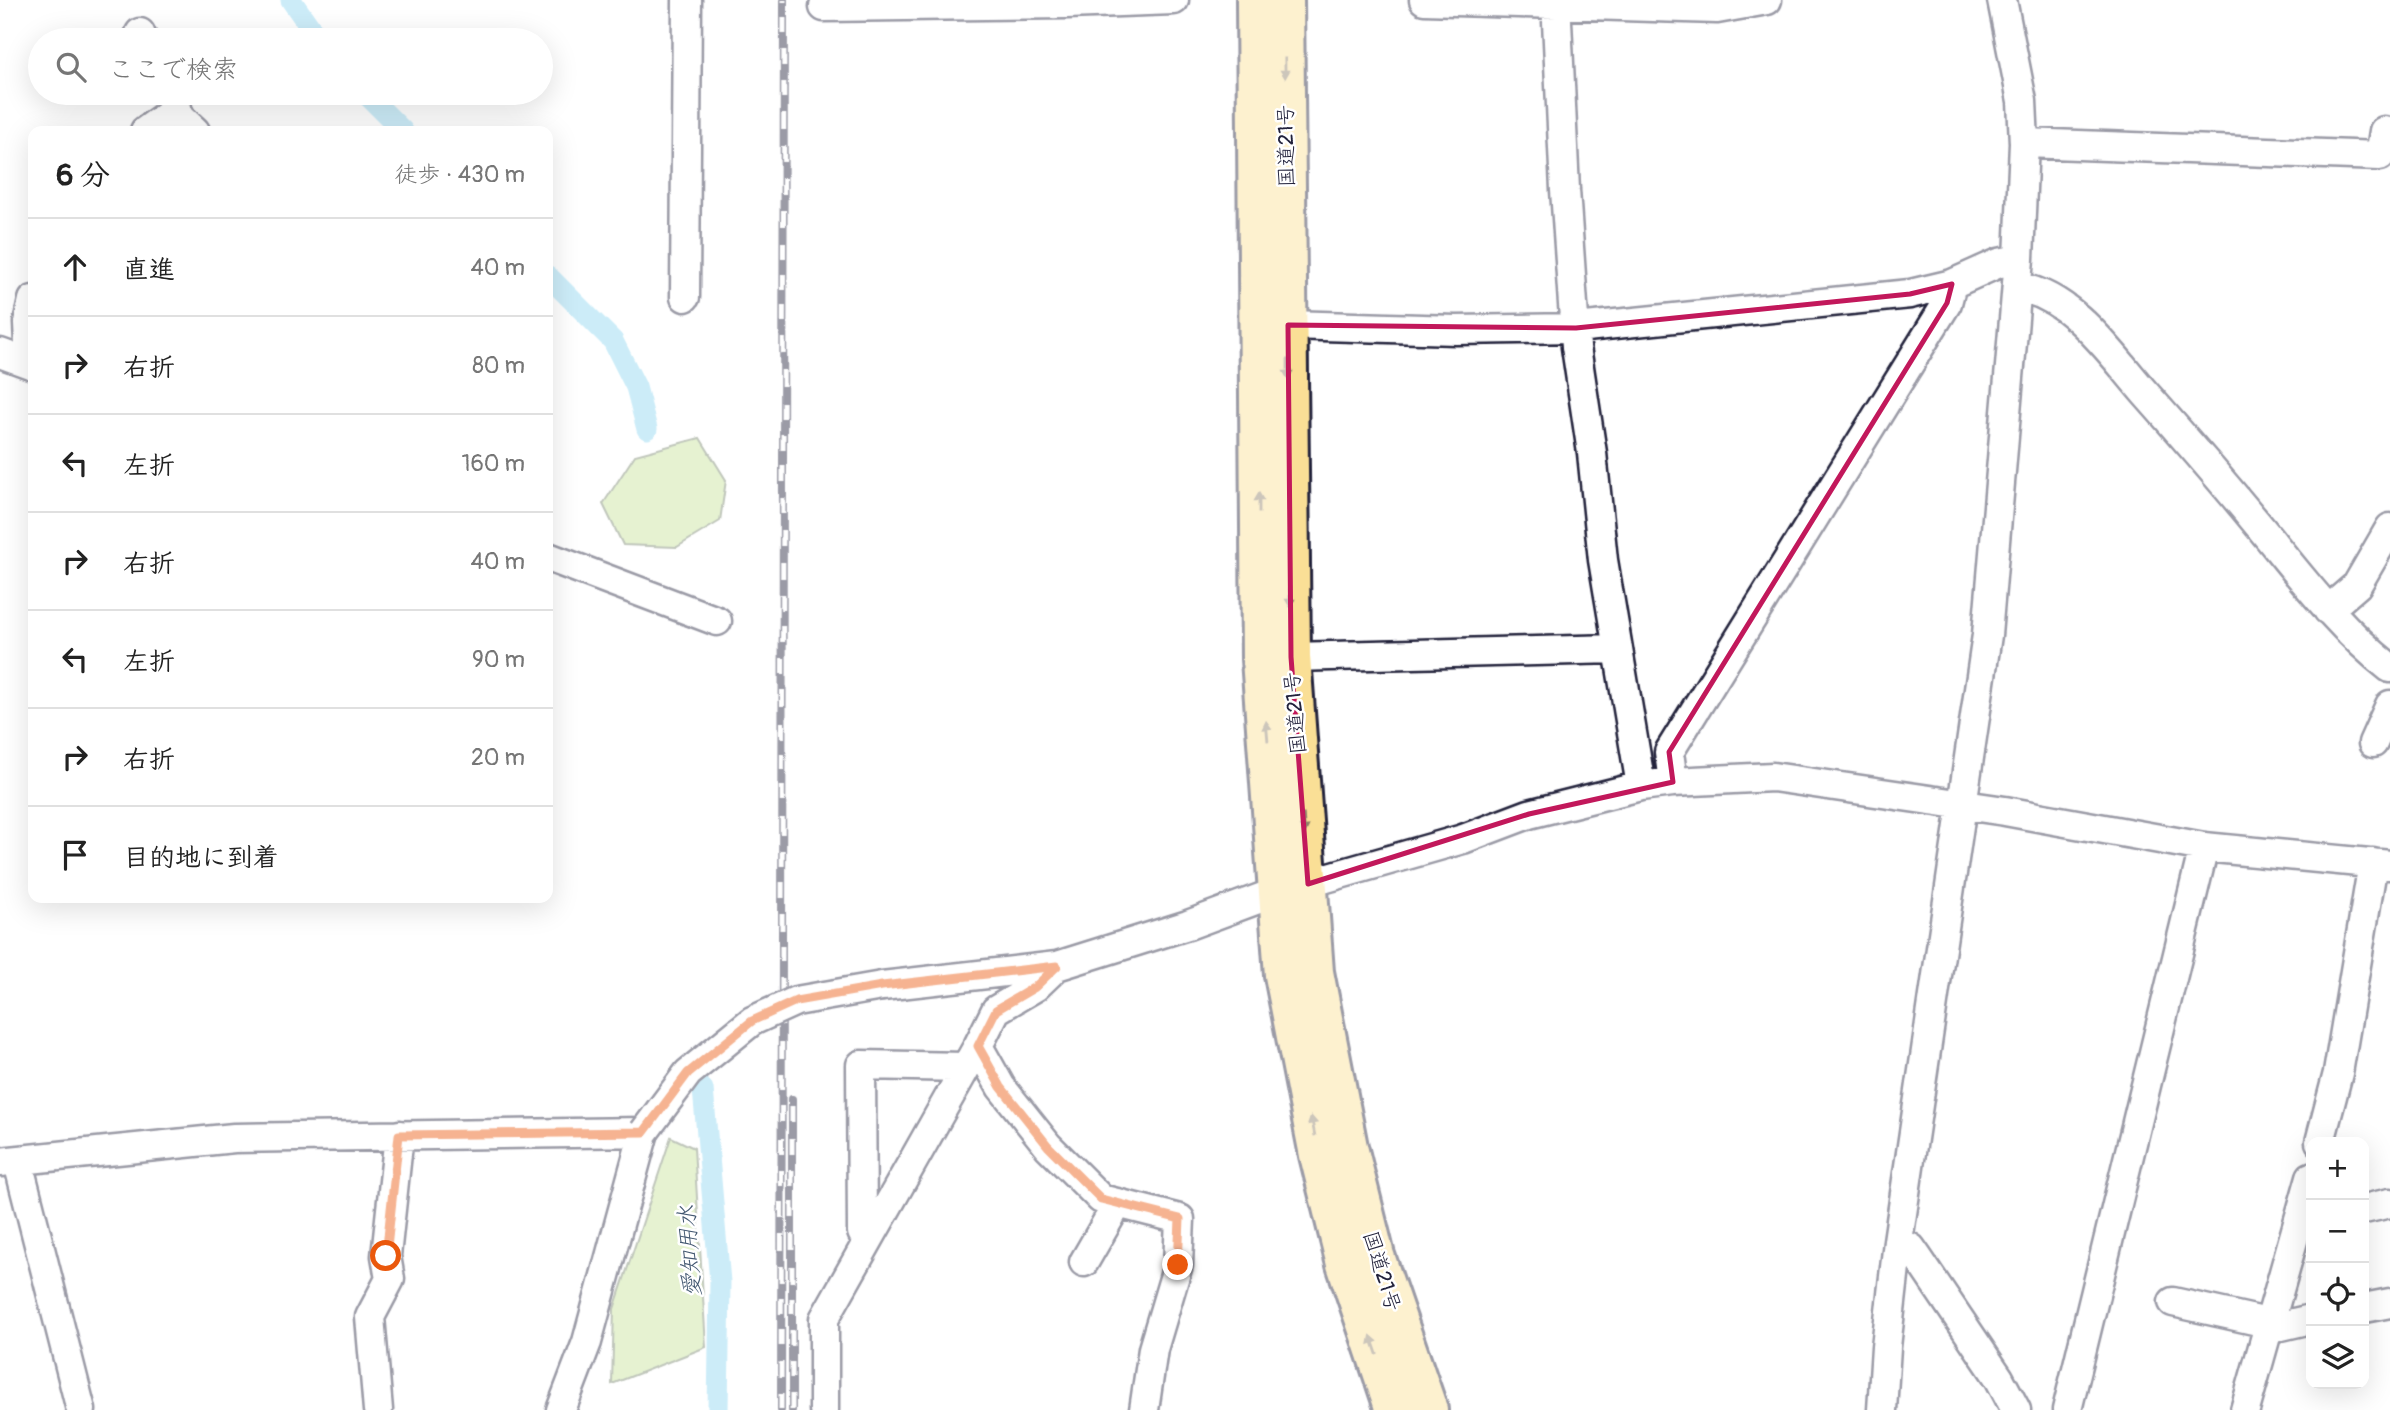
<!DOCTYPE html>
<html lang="ja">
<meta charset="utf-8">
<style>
:root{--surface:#fff;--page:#f6f6f6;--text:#222;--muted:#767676;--line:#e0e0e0}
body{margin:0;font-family:Pangolin,"Klee One",sans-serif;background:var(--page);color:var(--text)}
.controls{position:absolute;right:21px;bottom:21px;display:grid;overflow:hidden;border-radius:14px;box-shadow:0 7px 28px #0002}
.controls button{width:63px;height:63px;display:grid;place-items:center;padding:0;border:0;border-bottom:2px solid var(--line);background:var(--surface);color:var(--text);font:35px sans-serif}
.stop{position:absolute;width:21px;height:21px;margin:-16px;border:5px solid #ea580c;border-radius:50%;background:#fff}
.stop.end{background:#ea580c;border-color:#fff;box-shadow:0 2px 7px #0008}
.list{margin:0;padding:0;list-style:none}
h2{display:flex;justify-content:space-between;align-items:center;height:91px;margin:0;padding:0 28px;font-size:30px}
h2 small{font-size:23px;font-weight:400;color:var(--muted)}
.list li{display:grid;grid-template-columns:46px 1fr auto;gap:21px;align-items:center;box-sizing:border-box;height:98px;padding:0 28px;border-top:2px solid var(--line)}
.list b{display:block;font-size:26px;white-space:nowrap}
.list em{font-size:23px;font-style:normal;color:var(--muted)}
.icon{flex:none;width:38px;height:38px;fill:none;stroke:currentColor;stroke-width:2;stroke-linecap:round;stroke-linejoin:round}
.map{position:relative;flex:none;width:2390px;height:1410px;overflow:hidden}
.search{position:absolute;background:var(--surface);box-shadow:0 7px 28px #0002;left:28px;top:28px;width:525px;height:77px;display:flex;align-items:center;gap:18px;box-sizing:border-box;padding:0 24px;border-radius:38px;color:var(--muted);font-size:26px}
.panel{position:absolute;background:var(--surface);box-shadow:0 7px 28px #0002;left:28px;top:126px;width:525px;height:777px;border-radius:14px}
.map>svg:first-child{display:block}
</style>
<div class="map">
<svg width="2390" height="1410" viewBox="0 0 2390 1410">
<rect width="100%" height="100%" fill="#fff"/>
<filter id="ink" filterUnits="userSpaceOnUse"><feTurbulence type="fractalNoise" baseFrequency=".0143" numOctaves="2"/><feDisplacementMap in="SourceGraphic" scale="14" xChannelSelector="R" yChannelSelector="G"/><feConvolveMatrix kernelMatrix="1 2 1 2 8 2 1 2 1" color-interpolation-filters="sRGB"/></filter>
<g filter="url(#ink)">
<path fill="#c7e39a" stroke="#74826a" stroke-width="2" d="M 700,438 L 726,480 L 720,521 L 677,547 L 623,545 L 603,504 L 635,455 Z
M 671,1137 L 694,1148 L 706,1347 L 612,1384 L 614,1309 Z"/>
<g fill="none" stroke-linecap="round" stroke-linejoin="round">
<path stroke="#8fd6f0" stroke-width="21" d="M 291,0 L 319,40
M 365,93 L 403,131
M 548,276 L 613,341 L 636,387 L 647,429
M 703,1089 L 720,1282 L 718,1410"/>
<defs>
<path id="minor" d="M 1424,0 L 1717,9 L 1767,0
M 1556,0 L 1565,190 L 1576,347 L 1592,453 L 1603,560 L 1641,786
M 824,7 L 1067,4 L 1174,0
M 140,33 L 143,40
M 169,93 L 181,118 L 195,131
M 145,131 L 177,108
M 2024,143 L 2380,156 L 2384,131 L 2390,132
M 2017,287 C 2072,295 2111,354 2145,393 C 2184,437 2223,482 2260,527 C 2301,577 2339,628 2390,668
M 685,297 L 687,0
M 1288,325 L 1456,330 L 1576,328 L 1910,294 L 1952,284 L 1999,263 L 2019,259
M 0,353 L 33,365
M 30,364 L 28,323 L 33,300
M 548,557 L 717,621
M 2328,610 L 2357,585 L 2390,528
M 1291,657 L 1618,649
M 2373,743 L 2390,705
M 1673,782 L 1669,752 L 1947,303 L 1952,284
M 1057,966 L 1035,987 L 996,1010 L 978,1046 L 1001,1087 L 1048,1146 L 1101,1199 L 1180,1219 L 1178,1265 L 1153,1349 L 1144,1410
M 882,986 L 1057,966 L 1188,925 L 1277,892 L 1463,839 L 1529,814 L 1641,786 L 1673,782 L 1773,777 L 2005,811 L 2204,847 L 2390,865
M 2320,1142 L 2338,1073 L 2373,863
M 0,1162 L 234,1138 L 644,1132 L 587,1342 L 561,1410
M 18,1162 L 81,1410
M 2364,1209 L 2390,1203
M 1898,1241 L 1911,1248 L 1918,1258 L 1999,1378 L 2016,1410
M 867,1242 L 862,1232 L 861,1065 L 965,1067
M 1084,1262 L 1118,1203
M 2173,1302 L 2281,1326 L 2311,1319
M 2364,1308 L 2390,1303
M 378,1410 L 370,1317 L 390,1279 L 386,1256 L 399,1135
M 824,1410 L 824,1319 L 978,1046
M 1882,1410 L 1886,1347 L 1898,1241 L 1987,635 L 2013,331 L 2019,259 L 2024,143 L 2022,101 L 2002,0
M 2067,1410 L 2204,847
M 2245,1410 L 2311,1177"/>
<path id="highway" d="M 1256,0 L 1261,659 L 1284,975 L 1319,1155 L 1346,1264 L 1395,1410
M 1284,0 L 1291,657 L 1314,972 L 1348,1147 L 1375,1256 L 1428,1410"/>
</defs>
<use href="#minor" stroke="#22223b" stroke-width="33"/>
<use href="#highway" stroke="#22223b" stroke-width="44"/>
<use href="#minor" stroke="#fff" stroke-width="28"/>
<use href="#highway" stroke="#fadf96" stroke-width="38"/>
<defs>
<path id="rail" d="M 781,1410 L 784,0
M 792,1410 L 792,1099"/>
</defs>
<use href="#rail" stroke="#22223b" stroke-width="8"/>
<use href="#rail" stroke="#fff" stroke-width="5" stroke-dasharray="16" stroke-linecap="butt"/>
<defs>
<path id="minor-bridge" d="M 644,1132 L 688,1073 L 752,1021 L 796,1001 L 882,986"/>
</defs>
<use href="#minor-bridge" stroke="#22223b" stroke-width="33" stroke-linecap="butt"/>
<use href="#minor-bridge" stroke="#fff" stroke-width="28"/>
</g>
<defs><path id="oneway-solid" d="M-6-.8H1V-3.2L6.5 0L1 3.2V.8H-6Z" transform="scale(1.75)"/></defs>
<g fill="#8e8068">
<use href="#oneway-solid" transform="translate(1285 68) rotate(89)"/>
<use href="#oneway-solid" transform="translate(1288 369) rotate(90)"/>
<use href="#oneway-solid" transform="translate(1259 503) rotate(-90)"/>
<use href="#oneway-solid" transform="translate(1290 597) rotate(89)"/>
<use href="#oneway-solid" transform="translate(1267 731) rotate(-95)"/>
<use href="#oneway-solid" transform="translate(1304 824) rotate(86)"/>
<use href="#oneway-solid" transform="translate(1313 1126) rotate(-101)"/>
<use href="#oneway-solid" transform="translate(1374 1345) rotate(-109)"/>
</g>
</g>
<g fill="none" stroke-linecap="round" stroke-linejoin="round" filter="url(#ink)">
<path stroke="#ea580c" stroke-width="9" d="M 386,1256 L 399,1135 L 644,1132 L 688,1073 L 752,1021 L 796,1001 L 882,986 L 1057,966 L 1035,987 L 996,1010 L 978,1046 L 1001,1087 L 1048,1146 L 1101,1199 L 1180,1219 L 1178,1265"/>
</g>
<path d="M0 0H2390V1410H0ZM 1952,284 L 1947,303 L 1669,752 L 1673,782 L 1529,814 L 1308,884 L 1291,657 L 1288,325 L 1576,328 L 1910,294 Z" fill="#fff" fill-opacity=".55" fill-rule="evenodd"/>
<path fill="none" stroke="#c2185b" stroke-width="5" stroke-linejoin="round" d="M 1952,284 L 1947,303 L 1669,752 L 1673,782 L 1529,814 L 1308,884 L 1291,657 L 1288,325 L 1576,328 L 1910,294 Z"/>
<g text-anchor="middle" stroke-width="5" stroke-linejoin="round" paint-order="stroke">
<g font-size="21" fill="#22223b" stroke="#fff">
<text transform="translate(1286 146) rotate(-91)" y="7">国道21号</text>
<text transform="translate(1295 713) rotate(-95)" y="7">国道21号</text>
<text transform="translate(1382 1271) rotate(73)" y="7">国道21号</text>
</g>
<g font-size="23" font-style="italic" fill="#435871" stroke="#fff">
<text transform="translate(689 1251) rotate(-94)" y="8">愛知用水</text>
</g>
</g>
</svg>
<div class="controls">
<button>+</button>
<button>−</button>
<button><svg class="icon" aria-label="locate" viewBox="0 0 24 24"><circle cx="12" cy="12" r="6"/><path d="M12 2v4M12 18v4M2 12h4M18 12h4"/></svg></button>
<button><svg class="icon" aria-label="layers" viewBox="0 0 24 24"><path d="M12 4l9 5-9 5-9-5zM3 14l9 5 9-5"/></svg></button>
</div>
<div class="stop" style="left:386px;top:1256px"></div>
<div class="stop end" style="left:1178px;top:1265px"></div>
<div class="search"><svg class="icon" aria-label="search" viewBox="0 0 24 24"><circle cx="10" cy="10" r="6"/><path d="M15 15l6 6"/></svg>ここで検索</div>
<section class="panel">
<h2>6 分<small>徒歩 · 430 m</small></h2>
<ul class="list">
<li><svg class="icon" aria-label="ahead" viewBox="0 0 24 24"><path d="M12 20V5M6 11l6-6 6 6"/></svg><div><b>直進</b></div><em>40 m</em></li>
<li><svg class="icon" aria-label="right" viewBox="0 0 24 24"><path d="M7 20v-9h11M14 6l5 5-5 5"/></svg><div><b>右折</b></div><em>80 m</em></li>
<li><svg class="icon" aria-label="left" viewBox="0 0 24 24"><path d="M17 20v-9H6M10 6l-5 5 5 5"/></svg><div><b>左折</b></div><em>160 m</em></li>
<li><svg class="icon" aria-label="right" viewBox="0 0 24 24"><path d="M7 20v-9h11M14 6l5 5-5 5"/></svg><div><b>右折</b></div><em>40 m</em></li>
<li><svg class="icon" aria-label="left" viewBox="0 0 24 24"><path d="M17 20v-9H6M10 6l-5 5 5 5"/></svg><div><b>左折</b></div><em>90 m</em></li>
<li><svg class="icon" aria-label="right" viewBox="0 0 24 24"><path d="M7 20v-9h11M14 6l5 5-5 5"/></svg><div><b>右折</b></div><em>20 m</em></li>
<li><svg class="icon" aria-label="arrive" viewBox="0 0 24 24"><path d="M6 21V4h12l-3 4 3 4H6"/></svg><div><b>目的地に到着</b></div></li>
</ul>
</section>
</div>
